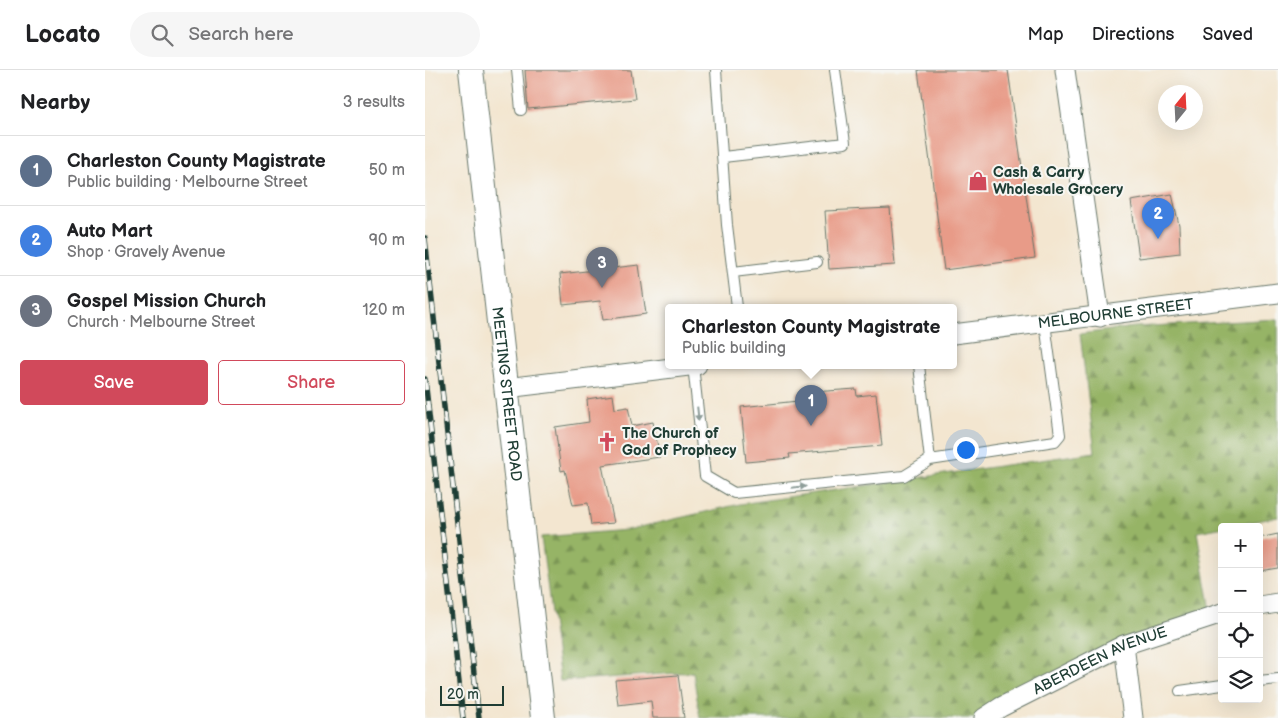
<!DOCTYPE html>
<meta charset="utf-8">
<style>
:root{--surface:#fff;--page:#f6f6f6;--text:#202124;--muted:#757577;--line:#e0e0e0;--accent:#d1495b}
body{margin:0;font-family:"Balsamiq Sans",sans-serif;background:var(--page);color:var(--text)}
.controls{position:absolute;right:15px;bottom:15px;display:grid;overflow:hidden;border-radius:5px;box-shadow:0 5px 20px #0002}
.controls button{width:45px;height:45px;display:grid;place-items:center;padding:0;border:0;border-bottom:1px solid var(--line);background:var(--surface);color:var(--text);font:25px sans-serif}
.compass{position:absolute;left:733px;top:15px;width:45px;height:45px;border-radius:50%;background:var(--surface);box-shadow:0 5px 20px #0002;rotate:18deg}
.scale{position:absolute;left:15px;bottom:12px;width:64px;box-sizing:border-box;padding-left:5px;border:2px solid #1f3d34;border-top:0;font-size:14px;line-height:18px;white-space:nowrap;color:#1f3d34;-webkit-text-stroke:4px #f6f6f2;paint-order:stroke}
.you{position:absolute;left:540px;top:379px;width:18px;height:18px;margin:-12px;border:4px solid #fff;border-radius:50%;background:#1a73e8;box-shadow:0 0 0 8px #1a73e833}
.badge{display:grid;place-items:center;width:32px;height:32px;border-radius:50%;background:var(--accent);color:#fff;font-size:16px;font-weight:700}
.pin{position:absolute;translate:-50% -41px;filter:drop-shadow(0 1px 2px #0008)}
.pin::after{content:'';position:absolute;top:26px;width:18px;height:15px;background:inherit;clip-path:polygon(0 0,100% 0,50% 100%)}
.popup{position:absolute;left:240px;top:234px;width:292px;height:65px;box-sizing:border-box;display:grid;place-content:center;border-radius:5px;background:var(--surface);filter:drop-shadow(0 1px 4px #0005);font-size:16px;white-space:nowrap;color:var(--muted)}
.popup b{font-size:19px;color:var(--text)}
.popup::after{content:'';position:absolute;left:50%;top:100%;margin-left:-10px;border:10px solid transparent;border-top-color:var(--surface)}
.list{margin:0;padding:0;list-style:none}
h2{display:flex;justify-content:space-between;align-items:center;height:65px;margin:0;padding:0 20px;font-size:21px}
h2 small{font-size:16px;font-weight:400;color:var(--muted)}
.list li{display:grid;grid-template-columns:32px 1fr auto;gap:15px;align-items:center;box-sizing:border-box;height:70px;padding:0 20px;border-top:1px solid var(--line)}
.list b{display:block;font-size:19px;white-space:nowrap}
.list p{margin:0;font-size:16px;white-space:nowrap;color:var(--muted)}
.list em{font-size:16px;font-style:normal;color:var(--muted)}
.actions{display:flex;gap:10px;padding:15px 20px}
.actions a{flex:1;padding:11px 0;border:1px solid var(--accent);border-radius:5px;text-align:center;font-size:18px;color:var(--accent)}
.actions .main{background:var(--accent);color:#fff}
.icon{flex:none;width:28px;height:28px;fill:none;stroke:currentColor;stroke-width:2;stroke-linecap:round;stroke-linejoin:round}
.map{position:relative;flex:none;width:853px;height:648px;overflow:hidden}
header{display:flex;align-items:center;gap:30px;box-sizing:border-box;height:70px;padding:0 25px;background:var(--surface);border-bottom:1px solid var(--line)}
header strong{font-size:24px}
nav{display:flex;gap:28px;margin-inline-start:auto;font-size:18px}
.search{width:350px;height:45px;background:var(--page);display:flex;align-items:center;gap:12px;box-sizing:border-box;padding:0 18px;border-radius:28px;color:var(--muted);font-size:19px}
main{display:flex}
aside{flex:1;background:var(--surface)}
.map>svg:first-child{display:block}
</style>
<header>
<strong>Locato</strong>
<div class="search"><svg class="icon" aria-label="search" viewBox="0 0 24 24"><circle cx="10" cy="10" r="6"/><path d="M15 15l6 6"/></svg>Search here</div>
<nav><a>Map</a><a>Directions</a><a>Saved</a></nav>
</header>
<main>
<aside>
<h2>Nearby<small>3 results</small></h2>
<ul class="list">
<li><span class="badge" style="background:#5c6f8a">1</span><div><b>Charleston County Magistrate</b><p>Public building · Melbourne Street</p></div><em>50 m</em></li>
<li><span class="badge" style="background:#3f7fe0">2</span><div><b>Auto Mart</b><p>Shop · Gravely Avenue</p></div><em>90 m</em></li>
<li><span class="badge" style="background:#6b7280">3</span><div><b>Gospel Mission Church</b><p>Church · Melbourne Street</p></div><em>120 m</em></li>
</ul>
<div class="actions"><a class="main">Save</a><a>Share</a></div>
</aside>
<div class="map">
<svg width="853" height="648" viewBox="0 0 853 648">
<defs>
<pattern id="forest-firs" width="22" height="20" patternUnits="userSpaceOnUse" patternTransform="scale(1.25)"><rect width="22" height="20" fill="#96b466"/><path d="M5 1l3.5 6h-7zM16 11l3.5 6h-7z" fill="#7a9455"/></pattern>
</defs>
<rect width="100%" height="100%" fill="#f6f6f2"/>
<filter id="ink" filterUnits="userSpaceOnUse"><feTurbulence type="fractalNoise" baseFrequency=".02" numOctaves="2"/><feDisplacementMap in="SourceGraphic" scale="10" xChannelSelector="R" yChannelSelector="G"/><feConvolveMatrix kernelMatrix="1 2 1 2 8 2 1 2 1" color-interpolation-filters="sRGB"/></filter>
<filter id="wash" filterUnits="userSpaceOnUse"><feTurbulence type="fractalNoise" baseFrequency=".0096" numOctaves="4" result="noise"/><feDisplacementMap in="SourceGraphic" scale="20" xChannelSelector="R" yChannelSelector="G"/><feGaussianBlur stdDeviation="1.12" result="paint"/><feColorMatrix in="noise" values="0 0 0 0 0 0 0 0 0 0 0 0 0 0 0 0 0 1.4 0 .05"/><feComposite in="paint" operator="in"/></filter>
<g filter="url(#wash)">
<rect width="100%" height="100%" fill="#f3e6d0"/>
<path fill="url(#forest-firs)" stroke="#5a784d" d="M 853,249 L 853,447 L 772,462 L 787,546 L 559,648 L 275,648 L 268,602 L 135,611 L 116,467 L 202,460 L 315,434 L 670,382 L 655,264 L 710,257 Z"/>
<g id="blocks">
<path fill="#e89b88" d="M 100,0 L 206,0 L 210,29 L 103,39 Z
M 493,0 L 583,0 L 610,188 L 519,200 Z
M 747,124 L 754,155 L 755,183 L 714,188 L 706,131 Z
M 465,138 L 470,195 L 404,199 L 400,141 Z
M 214,195 L 221,244 L 178,250 L 175,231 L 138,235 L 135,204 Z
M 431,319 L 432,326 L 451,324 L 457,376 L 364,384 L 365,388 L 321,392 L 316,337 L 373,331 L 373,323 Z
M 188,325 L 190,339 L 203,337 L 207,356 L 228,352 L 235,387 L 177,395 L 189,453 L 166,455 L 163,433 L 148,435 L 140,400 L 136,401 L 130,357 L 164,352 L 162,329 Z
M 853,464 L 853,498 L 834,501 L 834,468 Z
M 253,605 L 259,648 L 228,648 L 226,631 L 193,635 L 190,610 Z"/>
</g>
</g>
<g filter="url(#ink)">
<use href="#blocks" fill-opacity="0" stroke="#69786b" stroke-width="1"/>
<g fill="none" stroke-linecap="round" stroke-linejoin="round">
<defs>
<path id="service" d="M 92,0 L 96,40
M 291,0 L 302,155 L 312,237
M 298,87 L 420,73 L 410,0
M 308,202 L 392,192
M 268,295 L 280,406 L 309,423 L 479,406 L 505,390
M 494,295 L 505,390 L 630,371 L 635,365 L 620,253
M 834,611 L 853,609
M 755,621 L 797,615"/>
<g id="minor">
<path d="M 640,0 L 675,247"/>
<path id="s1" d="M 528,264 L 853,223"/>
<path d="M 81,318 L 272,295"/>
<path d="M 834,536 L 853,533"/>
<path d="M 699,575 L 708,648"/>
<path id="s2" d="M 559,648 L 576,637 L 699,575 L 797,543"/>
</g>
<g id="tertiary">
<path id="s3" d="M 46,0 L 118,648"/>
</g>
</defs>
<use href="#service" stroke="#69786b" stroke-width="12"/>
<use href="#minor" stroke="#69786b" stroke-width="21"/>
<use href="#tertiary" stroke="#69786b" stroke-width="26"/>
<use href="#service" stroke="#fff" stroke-width="10"/>
<use href="#minor" stroke="#fff" stroke-width="19"/>
<use href="#tertiary" stroke="#fff" stroke-width="24"/>
<defs>
<path id="rail" d="M 0,168 L 54,648
M 0,309 L 38,648"/>
</defs>
<use href="#rail" stroke="#1f3d34" stroke-width="5.5"/>
<use href="#rail" stroke="#f6f6f2" stroke-width="4" stroke-dasharray="11" stroke-linecap="butt"/>
</g>
<defs><path id="oneway-solid" d="M-6-.8H1V-3.2L6.5 0L1 3.2V.8H-6Z" transform="scale(1.25)"/></defs>
<g fill="#8f9e9a">
<use href="#oneway-solid" transform="translate(273 344) rotate(84)"/>
<use href="#oneway-solid" transform="translate(374 417) rotate(-6)"/>
</g>
</g>
<defs>
<symbol id="shop-bare" viewBox="-9 -9 18 18"><path d="M-5-2.5h2.3a2.7 3.5 0 0 1 5.4 0H5L5.5 6h-11ZM-1.5-2.5h3a1.5 2.3 0 0 0-3 0Z" fill="#d1495b" stroke="#f6f6f2" stroke-width="2.5" paint-order="stroke"/></symbol>
<symbol id="church-bare" viewBox="-9 -9 18 18"><path d="M-1.2-6h2.4v3.5h3.3v2.4h-3.3V6h-2.4V-.1h-3.3v-2.4h3.3Z" fill="#d1495b" stroke="#f6f6f2" stroke-width="2.5" paint-order="stroke"/></symbol>
</defs>
<g fill-rule="evenodd">
<use href="#shop-bare" x="539" y="97" width="28" height="28"/>
<use href="#church-bare" x="168" y="358" width="28" height="28"/>
</g>
<g text-anchor="middle" stroke-width="4" stroke-linejoin="round" paint-order="stroke">
<g font-size="15" font-weight="bold" fill="#1f3d34" stroke="#f6f6f2" text-anchor="start">
<text x="568" y="107">Cash &amp; Carry<tspan x="568" dy="17">Wholesale Grocery</tspan></text>
<text x="197" y="368">The Church of<tspan x="197" dy="17">God of Prophecy</tspan></text>
</g>
<g font-size="15" fill="#1f3d34" stroke="#f6f6f2">
<text dy="5" stroke="none"><textPath href="#s1" startOffset="164">MELBOURNE STREET</textPath></text>
<text dy="5" stroke="none"><textPath href="#s3" startOffset="326">MEETING STREET ROAD</textPath></text>
<text dy="5" stroke="none"><textPath href="#s2" startOffset="130">ABERDEEN AVENUE</textPath></text>
</g>
</g>
</svg>
<div class="controls">
<button>+</button>
<button>−</button>
<button><svg class="icon" aria-label="locate" viewBox="0 0 24 24"><circle cx="12" cy="12" r="6"/><path d="M12 2v4M12 18v4M2 12h4M18 12h4"/></svg></button>
<button><svg class="icon" aria-label="layers" viewBox="0 0 24 24"><path d="M12 4l9 5-9 5-9-5zM3 14l9 5 9-5"/></svg></button>
</div>
<svg class="compass" viewBox="-18 -18 36 36"><path d="M0-13l5 13h-10z" fill="#e53935"/><path d="M0 13l5-13h-10z" fill="#757577"/></svg>
<div class="scale">20 m</div>
<div class="you"></div>
<div class="pin badge" style="left:386px;top:356px;background:#5c6f8a">1</div>
<div class="popup"><b>Charleston County Magistrate</b>Public building</div>
<div class="pin badge" style="left:733px;top:169px;background:#3f7fe0">2</div>
<div class="pin badge" style="left:177px;top:218px;background:#6b7280">3</div>
</div>
</main>
